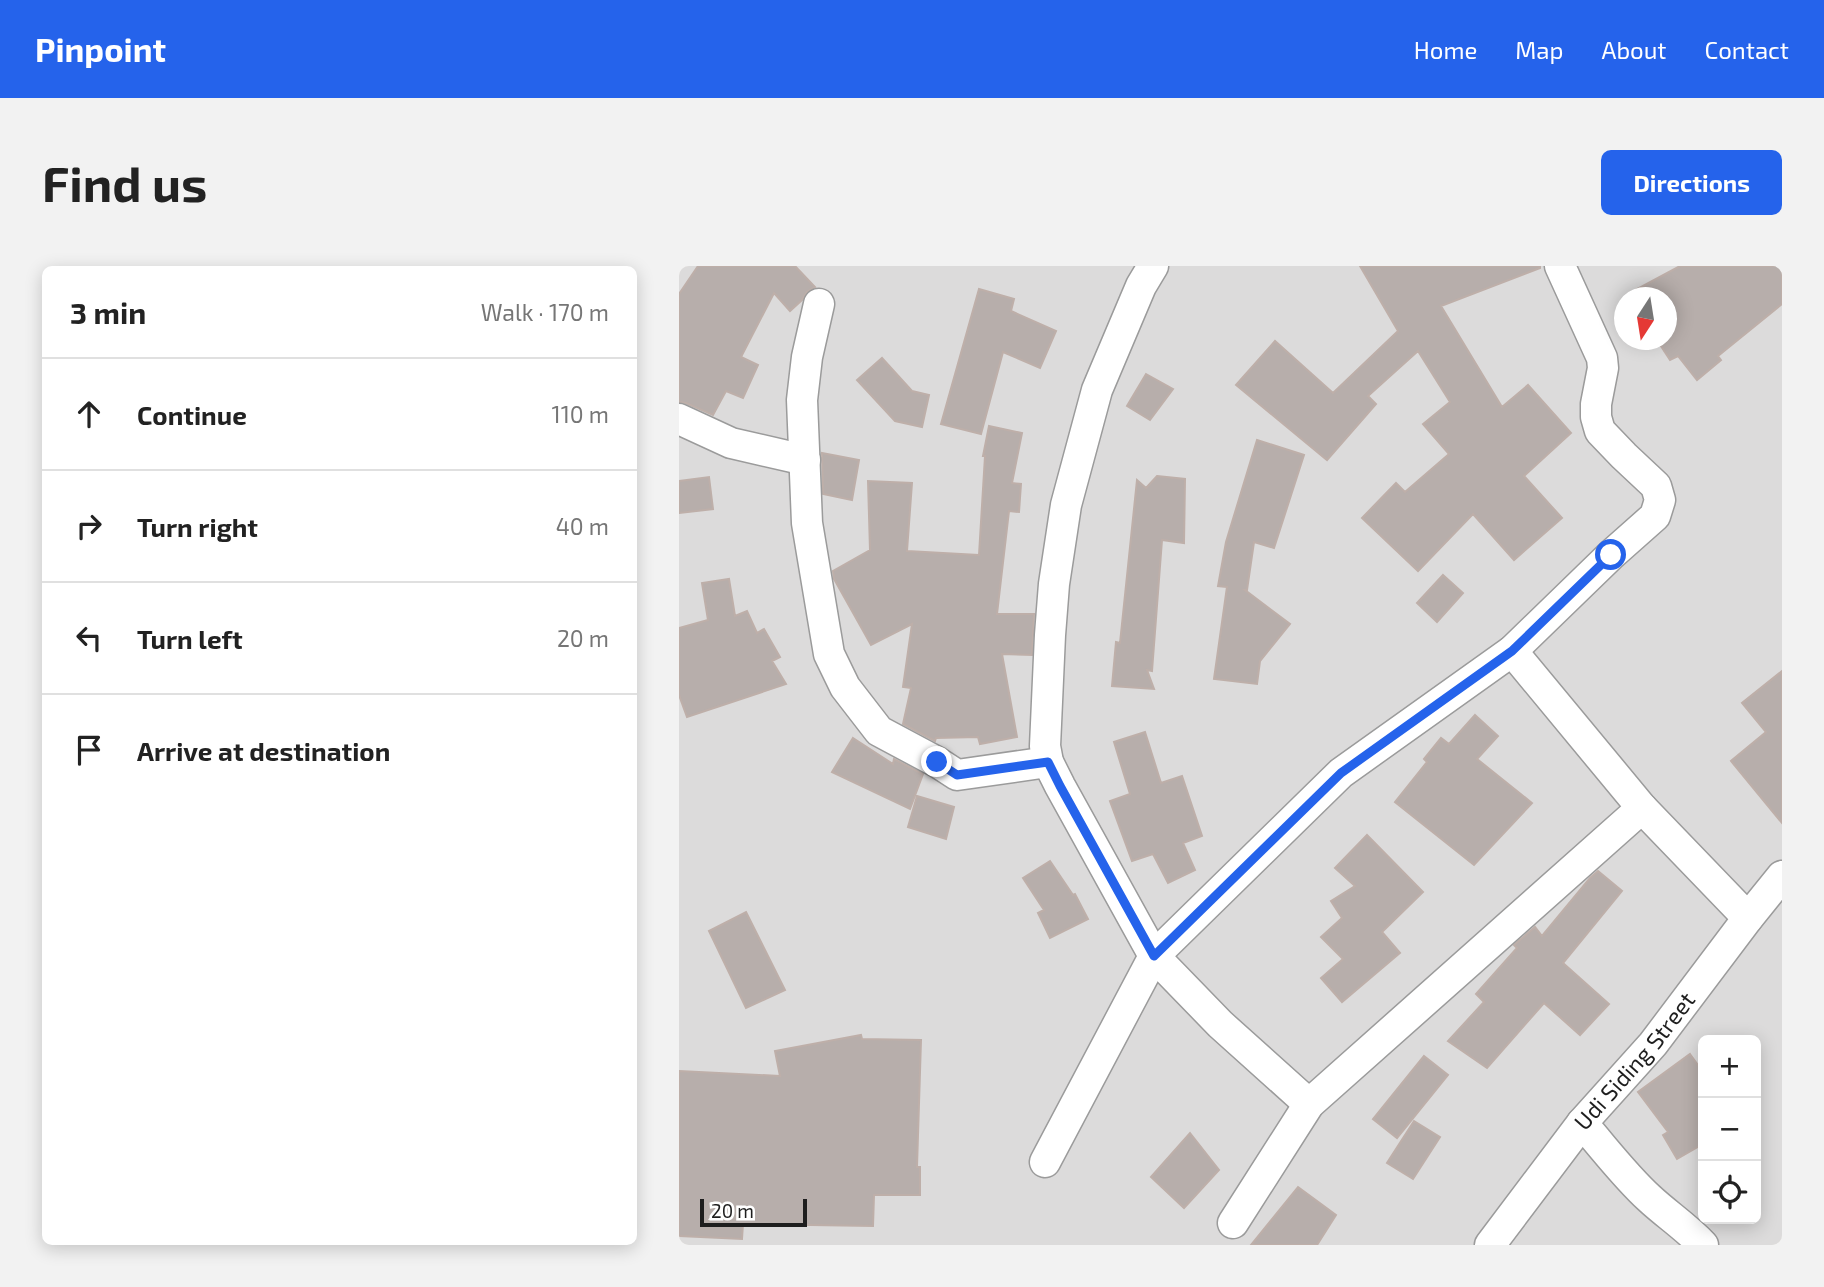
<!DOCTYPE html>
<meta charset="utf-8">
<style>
:root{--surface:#fff;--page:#f2f2f2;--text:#222;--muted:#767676;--line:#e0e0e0;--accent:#2563eb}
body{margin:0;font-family:"Exo 2",sans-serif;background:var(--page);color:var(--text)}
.controls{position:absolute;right:21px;bottom:21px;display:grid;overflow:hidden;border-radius:10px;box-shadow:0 4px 18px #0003}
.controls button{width:63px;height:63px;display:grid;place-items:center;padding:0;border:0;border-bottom:2px solid var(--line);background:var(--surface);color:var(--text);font:35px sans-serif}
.compass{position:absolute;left:935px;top:21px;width:63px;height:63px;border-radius:50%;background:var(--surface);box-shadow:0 4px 18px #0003;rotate:192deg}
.scale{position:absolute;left:21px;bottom:18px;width:107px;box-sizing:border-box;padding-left:7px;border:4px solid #1e1e1e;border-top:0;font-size:19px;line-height:24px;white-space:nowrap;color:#1e1e1e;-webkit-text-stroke:5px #fff;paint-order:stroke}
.stop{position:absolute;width:21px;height:21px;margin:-16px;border:5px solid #2563eb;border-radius:50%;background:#fff}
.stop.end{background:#2563eb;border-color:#fff;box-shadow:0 2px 7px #0008}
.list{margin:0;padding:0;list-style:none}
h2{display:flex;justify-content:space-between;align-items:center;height:91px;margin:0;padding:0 28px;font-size:30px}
h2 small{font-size:23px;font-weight:400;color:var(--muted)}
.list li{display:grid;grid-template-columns:46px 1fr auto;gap:21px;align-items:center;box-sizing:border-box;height:112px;padding:0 28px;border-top:2px solid var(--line)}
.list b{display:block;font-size:26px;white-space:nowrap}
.list em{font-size:23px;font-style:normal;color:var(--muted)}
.icon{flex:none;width:38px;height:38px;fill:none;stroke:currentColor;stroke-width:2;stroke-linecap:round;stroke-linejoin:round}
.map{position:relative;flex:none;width:1103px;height:979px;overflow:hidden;border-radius:10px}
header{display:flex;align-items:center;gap:42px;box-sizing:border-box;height:98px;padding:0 35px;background:var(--accent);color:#fff}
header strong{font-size:33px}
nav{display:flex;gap:38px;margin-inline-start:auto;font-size:24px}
.intro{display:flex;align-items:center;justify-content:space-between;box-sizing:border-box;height:168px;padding:0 42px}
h1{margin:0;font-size:49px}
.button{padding:18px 32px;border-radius:10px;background:var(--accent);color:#fff;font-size:24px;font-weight:700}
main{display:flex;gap:42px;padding:0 42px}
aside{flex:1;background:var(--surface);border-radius:10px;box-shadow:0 4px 18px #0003}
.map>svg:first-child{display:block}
</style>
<header>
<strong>Pinpoint</strong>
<nav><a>Home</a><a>Map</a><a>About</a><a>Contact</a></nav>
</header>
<div class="intro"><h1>Find us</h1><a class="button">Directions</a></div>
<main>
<aside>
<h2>3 min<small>Walk · 170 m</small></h2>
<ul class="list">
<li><svg class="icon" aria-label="ahead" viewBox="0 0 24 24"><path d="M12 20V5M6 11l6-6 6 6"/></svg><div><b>Continue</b></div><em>110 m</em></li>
<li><svg class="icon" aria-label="right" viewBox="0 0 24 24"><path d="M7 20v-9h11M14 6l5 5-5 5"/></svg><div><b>Turn right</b></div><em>40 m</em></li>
<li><svg class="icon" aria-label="left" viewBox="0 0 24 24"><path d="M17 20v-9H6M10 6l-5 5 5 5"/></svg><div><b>Turn left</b></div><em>20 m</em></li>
<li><svg class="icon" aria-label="arrive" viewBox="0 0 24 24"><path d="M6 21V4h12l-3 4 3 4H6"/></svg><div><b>Arrive at destination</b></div></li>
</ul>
</aside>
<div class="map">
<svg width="1103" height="979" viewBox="0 0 1103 979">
<rect width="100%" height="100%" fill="#eeeae5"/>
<path fill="#dcdbdb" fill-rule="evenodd" d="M 0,0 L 1103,0 L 1103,979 L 0,979 ZM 945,32 L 987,32 L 987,74 L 945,74 ZM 1024,774 L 1077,774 L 1077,953 L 1024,953 Z"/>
<path fill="#b7aeab" stroke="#beafa9" stroke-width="2" d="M 19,0 L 116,0 L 136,21 L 128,26 L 123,34 L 111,45 L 95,27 L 62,91 L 79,99 L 64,132 L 47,125 L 34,149 L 7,137 L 0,136 L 0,28 Z
M 681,0 L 861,0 L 861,2 L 762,40 L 823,141 L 849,119 L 892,167 L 845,210 L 883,252 L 835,294 L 794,248 L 739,305 L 683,252 L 717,217 L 726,226 L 770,188 L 744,158 L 771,136 L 739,85 L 689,130 L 697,138 L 648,194 L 557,119 L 596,75 L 654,127 L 719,65 Z
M 1001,0 L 1103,0 L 1103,38 L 1039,90 L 1042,94 L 1018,114 L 999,90 L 991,94 L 978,74 L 988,74 L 988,32 L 951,32 L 949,28 Z
M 300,23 L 335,33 L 332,45 L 377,65 L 361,102 L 324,86 L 302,168 L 262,158 Z
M 203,92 L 233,125 L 250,129 L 243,161 L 216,155 L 178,114 Z
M 467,108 L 494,123 L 471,154 L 448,140 Z
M 310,160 L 343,167 L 333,217 L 342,218 L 340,246 L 330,245 L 318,348 L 355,348 L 353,389 L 323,388 L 338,471 L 301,478 L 299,471 L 257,472 L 256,475 L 224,458 L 232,422 L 224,421 L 233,358 L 192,379 L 155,313 L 154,305 L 191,284 L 189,215 L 233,217 L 228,285 L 300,289 L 306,190 L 304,190 Z
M 578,174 L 625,189 L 595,282 L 575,276 L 568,324 L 566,324 L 611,358 L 581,395 L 578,418 L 535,413 L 548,321 L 539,320 L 547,276 Z
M 143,187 L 180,194 L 173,234 L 144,228 Z
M 478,210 L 506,213 L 505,277 L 483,274 L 473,405 L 468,404 L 475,423 L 433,420 L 437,376 L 441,377 L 458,214 L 467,222 Z
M 30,211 L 34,243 L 0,247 L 0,215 Z
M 764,309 L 784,327 L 758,356 L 738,337 Z
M 50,313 L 56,350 L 68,345 L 78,367 L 85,363 L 101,391 L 93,395 L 107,418 L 8,451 L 0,429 L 0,362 L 29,354 L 23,317 Z
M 1103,405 L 1103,557 L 1052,495 L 1087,466 L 1063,437 Z
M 796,449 L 819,470 L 798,493 L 853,537 L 795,599 L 716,536 L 748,496 L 745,493 L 762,472 L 770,478 Z
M 466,466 L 482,517 L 503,510 L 523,570 L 504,577 L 516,604 L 489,617 L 474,588 L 453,595 L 431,535 L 451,528 L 435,476 Z
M 174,472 L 214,498 L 215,493 L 244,508 L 231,543 L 153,506 Z
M 238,530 L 275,541 L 267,573 L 229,561 Z
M 688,569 L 744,626 L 703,666 L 721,687 L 663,736 L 642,712 L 664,693 L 642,671 L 663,652 L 652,635 L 676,620 L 656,602 Z
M 371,595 L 394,629 L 396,628 L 409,653 L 371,672 L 359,647 L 365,644 L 344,612 Z
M 919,605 L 943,625 L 884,697 L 930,738 L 901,769 L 865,737 L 808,802 L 769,775 L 805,736 L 797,728 L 838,682 L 835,679 L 856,661 L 863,670 L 911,612 Z
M 67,646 L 106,724 L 67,742 L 30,665 Z
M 182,769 L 183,773 L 242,774 L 238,901 L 241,901 L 241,929 L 195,929 L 194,960 L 64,958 L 63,973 L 0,970 L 0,805 L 101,810 L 96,785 Z
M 1011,788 L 1024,806 L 1024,878 L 998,893 L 984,869 L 989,866 L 959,826 Z
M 745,790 L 769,809 L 718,872 L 694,853 Z
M 735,855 L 761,871 L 734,913 L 708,897 Z
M 511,867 L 540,904 L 505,942 L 472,911 Z
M 619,921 L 657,949 L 638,979 L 572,979 Z"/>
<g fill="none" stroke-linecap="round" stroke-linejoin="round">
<defs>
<g id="street">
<path d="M 474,0 L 462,20 L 418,124 L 387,239 L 375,318 L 371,369 L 366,480 L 369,496 L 381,520 L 475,690 L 541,758 L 630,838"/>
<path d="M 140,38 L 128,91 L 123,134 L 128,257 L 150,388 L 166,421 L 200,465 L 258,496 L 278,509 L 369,496"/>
<path d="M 0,153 L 52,177 L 126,194"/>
<path d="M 833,385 L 963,542 L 1069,652"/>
<path d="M 903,857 C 925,882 945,909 970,932 C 987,948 1007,961 1024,979"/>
<path d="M 366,896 L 475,690 L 662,507 L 833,385 L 932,289 L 976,250 L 981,234 L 977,220 L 945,190 L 921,165 L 917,151 L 917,138 L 924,102 L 923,92 L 881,0"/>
<path d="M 554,957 L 630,838 L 963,542"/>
<path id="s1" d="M 811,979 L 903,857 L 974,778 L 1069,652 L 1103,610"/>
</g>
</defs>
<use href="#street" stroke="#9b9b9b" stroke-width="33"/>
<use href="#street" stroke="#fff" stroke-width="30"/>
</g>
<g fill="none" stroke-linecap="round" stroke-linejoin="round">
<path stroke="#2563eb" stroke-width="9" d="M 258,496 L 278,509 L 369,496 L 381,520 L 475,690 L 662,507 L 833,385 L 932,289"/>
</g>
<g text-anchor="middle" stroke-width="5" stroke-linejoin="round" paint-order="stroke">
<g font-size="23" fill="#1e1e1e" stroke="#fff">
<text dy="8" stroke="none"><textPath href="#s1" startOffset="234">Udi Siding Street</textPath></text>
</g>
</g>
</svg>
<div class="controls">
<button>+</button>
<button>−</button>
<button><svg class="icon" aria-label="locate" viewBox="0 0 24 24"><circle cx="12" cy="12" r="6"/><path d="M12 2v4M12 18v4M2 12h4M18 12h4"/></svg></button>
</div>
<svg class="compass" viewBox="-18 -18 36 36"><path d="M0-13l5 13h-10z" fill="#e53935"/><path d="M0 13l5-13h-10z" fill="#767676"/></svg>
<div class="scale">20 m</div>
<div class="stop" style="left:932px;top:289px"></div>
<div class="stop end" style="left:258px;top:496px"></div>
</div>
</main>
